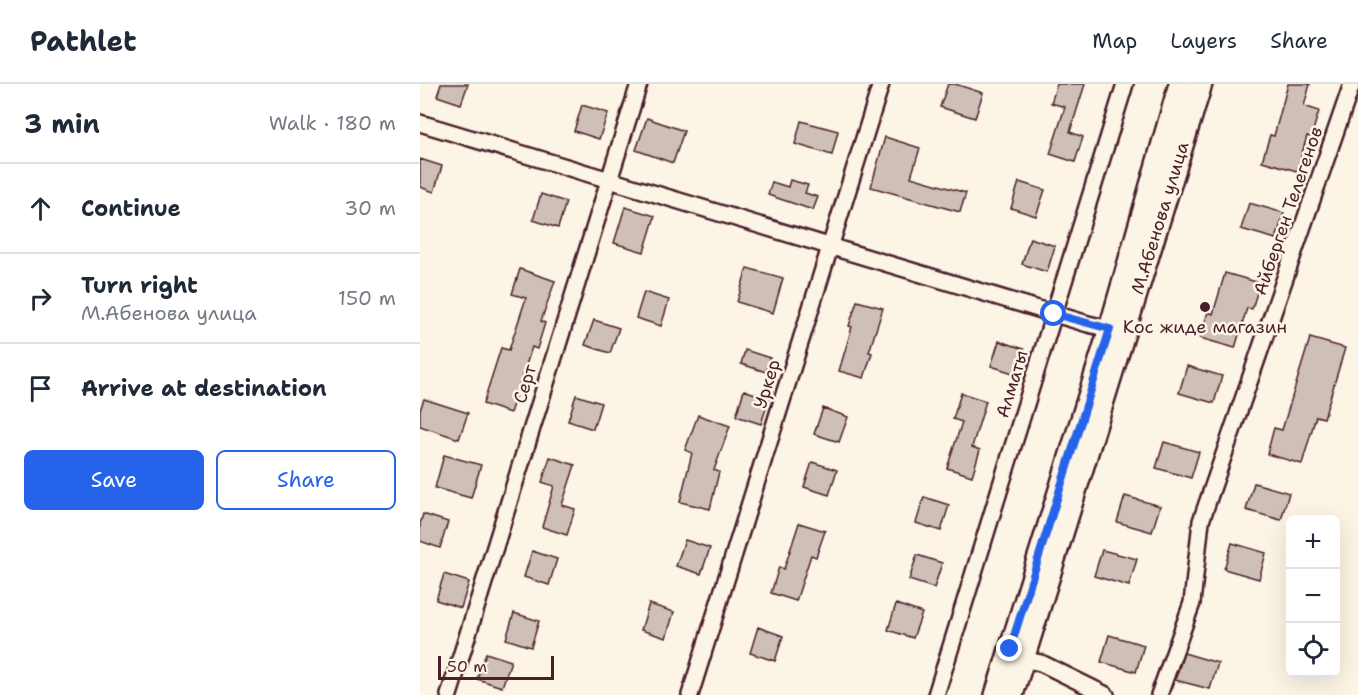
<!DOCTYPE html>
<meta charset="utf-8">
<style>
:root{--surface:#fff;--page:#f2f2f3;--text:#1f2937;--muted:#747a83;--line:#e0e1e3;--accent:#2563eb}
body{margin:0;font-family:"Shantell Sans",sans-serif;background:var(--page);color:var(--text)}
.controls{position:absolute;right:18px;bottom:18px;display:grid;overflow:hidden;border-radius:9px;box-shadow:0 6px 24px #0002}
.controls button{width:54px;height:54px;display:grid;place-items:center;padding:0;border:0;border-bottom:2px solid var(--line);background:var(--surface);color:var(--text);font:30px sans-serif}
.scale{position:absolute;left:18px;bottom:15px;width:116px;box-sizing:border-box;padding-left:6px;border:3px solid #4a1f2b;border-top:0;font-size:16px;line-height:21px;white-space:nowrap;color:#4a1f2b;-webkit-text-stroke:4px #fcf5e5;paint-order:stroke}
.stop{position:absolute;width:18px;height:18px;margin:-14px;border:4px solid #2563eb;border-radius:50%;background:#fff}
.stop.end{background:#2563eb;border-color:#fff;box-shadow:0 2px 6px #0008}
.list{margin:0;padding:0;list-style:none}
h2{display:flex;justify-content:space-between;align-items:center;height:78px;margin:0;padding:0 24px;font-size:26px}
h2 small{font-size:20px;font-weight:400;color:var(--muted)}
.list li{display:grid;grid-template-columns:39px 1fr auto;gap:18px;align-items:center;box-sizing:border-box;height:90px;padding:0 24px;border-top:2px solid var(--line)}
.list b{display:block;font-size:22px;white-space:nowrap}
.list p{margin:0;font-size:20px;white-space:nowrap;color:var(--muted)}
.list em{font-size:20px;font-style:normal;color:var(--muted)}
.actions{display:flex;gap:12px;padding:18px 24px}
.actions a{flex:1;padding:14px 0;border:2px solid var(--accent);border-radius:9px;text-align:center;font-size:21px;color:var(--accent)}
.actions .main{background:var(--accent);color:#fff}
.icon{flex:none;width:33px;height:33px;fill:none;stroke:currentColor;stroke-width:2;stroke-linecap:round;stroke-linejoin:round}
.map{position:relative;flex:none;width:938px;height:611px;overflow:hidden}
header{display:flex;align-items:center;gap:36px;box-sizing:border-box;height:84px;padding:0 30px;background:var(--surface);border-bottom:2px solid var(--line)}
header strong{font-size:28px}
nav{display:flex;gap:33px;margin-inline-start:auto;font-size:21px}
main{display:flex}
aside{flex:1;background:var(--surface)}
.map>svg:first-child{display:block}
</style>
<header>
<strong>Pathlet</strong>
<nav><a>Map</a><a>Layers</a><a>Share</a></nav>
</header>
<main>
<aside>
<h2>3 min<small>Walk · 180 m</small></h2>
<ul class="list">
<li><svg class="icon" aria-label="ahead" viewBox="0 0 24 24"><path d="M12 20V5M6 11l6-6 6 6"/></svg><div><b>Continue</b></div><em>30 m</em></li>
<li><svg class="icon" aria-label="right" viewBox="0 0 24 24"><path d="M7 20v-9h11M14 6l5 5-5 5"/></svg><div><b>Turn right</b><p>М.Абенова улица</p></div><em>150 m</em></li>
<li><svg class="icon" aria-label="arrive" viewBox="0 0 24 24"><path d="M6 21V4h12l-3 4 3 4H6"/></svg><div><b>Arrive at destination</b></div></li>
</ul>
<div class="actions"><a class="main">Save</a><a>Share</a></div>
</aside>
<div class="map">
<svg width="938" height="611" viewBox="0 0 938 611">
<rect width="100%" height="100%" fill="#fcf5e5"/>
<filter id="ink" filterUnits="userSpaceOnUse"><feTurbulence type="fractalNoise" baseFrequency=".0167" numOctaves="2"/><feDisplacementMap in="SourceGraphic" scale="12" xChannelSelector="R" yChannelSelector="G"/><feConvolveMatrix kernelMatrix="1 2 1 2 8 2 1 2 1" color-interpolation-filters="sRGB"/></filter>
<g filter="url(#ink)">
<path fill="#cfc0b7" stroke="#4a1f2b" stroke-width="1.5" d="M 21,0 L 48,0 L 41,20 L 17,12 Z
M 528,0 L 535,0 L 563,9 L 555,34 L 520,23 Z
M 637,0 L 665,0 L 650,48 L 663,53 L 655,78 L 630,70 L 645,23 L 631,19 Z
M 868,0 L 890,0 L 884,22 L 899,27 L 891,53 L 887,52 L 877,87 L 842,77 L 850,51 L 854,52 Z
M 162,21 L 188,29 L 179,55 L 154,47 Z
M 227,34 L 264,47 L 253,79 L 216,66 Z
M 381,37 L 418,47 L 412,71 L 375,60 Z
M 465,53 L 500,64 L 491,93 L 546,109 L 540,128 L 451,103 Z
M 0,75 L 22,82 L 14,108 L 0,103 Z
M 370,96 L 388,101 L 385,109 L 398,113 L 393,126 L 348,111 L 352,98 L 368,103 Z
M 599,98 L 625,106 L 616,132 L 591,124 Z
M 121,110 L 146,118 L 138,144 L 113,136 Z
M 829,119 L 864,129 L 856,155 L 821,145 Z
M 205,123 L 235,132 L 224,168 L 194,159 Z
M 610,154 L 635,162 L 627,188 L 602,180 Z
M 327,184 L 363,194 L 353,229 L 317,218 Z
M 100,185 L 135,197 L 121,237 L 125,239 L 117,265 L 112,263 L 90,329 L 63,320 L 81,264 L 89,266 L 106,214 L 92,210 Z
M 805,189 L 840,199 L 832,225 L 827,224 L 815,264 L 780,254 L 788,228 L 793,230 Z
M 224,208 L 249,216 L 241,242 L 216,234 Z
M 437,217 L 463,224 L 449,268 L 452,269 L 444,294 L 419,287 L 432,243 L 429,242 Z
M 174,236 L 199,244 L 190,269 L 165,261 Z
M 890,254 L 925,264 L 904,334 L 896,332 L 882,380 L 847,370 L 854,344 L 862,346 Z
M 579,257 L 604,265 L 596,290 L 571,282 Z
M 325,266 L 350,274 L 346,288 L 321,280 Z
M 767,282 L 802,292 L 794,319 L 759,309 Z
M 324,306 L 349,315 L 341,340 L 316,332 Z
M 541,309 L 566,317 L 552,363 L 560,366 L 552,392 L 527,384 L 542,338 L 533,335 Z
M 156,311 L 181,319 L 173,345 L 148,337 Z
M 4,315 L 48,329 L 39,355 L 0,342 L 0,326 Z
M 403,324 L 428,333 L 419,358 L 394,350 Z
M 278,331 L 310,342 L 294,386 L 299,388 L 290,425 L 260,418 L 272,369 L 265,366 Z
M 744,358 L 779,368 L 771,394 L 736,384 Z
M 24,371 L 61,381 L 51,414 L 15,404 Z
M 130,373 L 155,381 L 142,421 L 155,425 L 147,451 L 122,443 L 134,402 L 122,398 Z
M 392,378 L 417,386 L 409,411 L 384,403 Z
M 834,399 L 869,409 L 861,436 L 826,426 Z
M 705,412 L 740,422 L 732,448 L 697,438 Z
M 504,413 L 529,421 L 521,447 L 496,439 Z
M 3,430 L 28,438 L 20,464 L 0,457 L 0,440 Z
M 379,439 L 405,447 L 396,473 L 391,471 L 376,517 L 351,509 L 359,483 L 364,485 Z
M 265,456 L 290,464 L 281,490 L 256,482 Z
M 812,459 L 846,469 L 839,495 L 804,485 Z
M 682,466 L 717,475 L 709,502 L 674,492 Z
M 112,467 L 137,475 L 129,501 L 104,493 Z
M 497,471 L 522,479 L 514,504 L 489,496 Z
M 24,490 L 49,498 L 41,524 L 16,516 Z
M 229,520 L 254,528 L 246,554 L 221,546 Z
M 476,520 L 502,529 L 493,554 L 468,546 Z
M 94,529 L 119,537 L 111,563 L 86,555 Z
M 338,543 L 363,552 L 355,577 L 330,569 Z
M 689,551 L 724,561 L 716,588 L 681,578 Z
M 66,569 L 91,577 L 82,603 L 57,595 Z
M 764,569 L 798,579 L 790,605 L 755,596 Z"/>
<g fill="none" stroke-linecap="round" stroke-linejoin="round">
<defs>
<path id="street" d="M 0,39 L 668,240 L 690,245
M 602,575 L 621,579 L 686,611
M 29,611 L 219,0
M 270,611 L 461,0
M 516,611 L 705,0
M 739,611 L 772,519 L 781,437 L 932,0"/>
<path id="secondary" d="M 576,611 L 690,245 L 760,0
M 592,611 L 781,0"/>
</defs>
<use href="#street" stroke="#4a1f2b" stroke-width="20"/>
<use href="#secondary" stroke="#4a1f2b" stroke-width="26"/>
<use href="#street" stroke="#fcf5e5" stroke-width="15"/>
<use href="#secondary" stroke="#fcf5e5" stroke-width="21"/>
</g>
</g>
<g fill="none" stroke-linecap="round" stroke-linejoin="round" filter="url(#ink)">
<path stroke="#2563eb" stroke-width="8" d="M 590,565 L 690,245 L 634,230"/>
</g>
<circle fill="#4a1f2b" stroke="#fcf5e5" stroke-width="2" cx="785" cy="223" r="6"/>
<g text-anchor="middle" stroke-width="5" stroke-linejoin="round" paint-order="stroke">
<g font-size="18" fill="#4a1f2b" stroke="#fcf5e5">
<text transform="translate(868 127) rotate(-71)" y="6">Айберген Телегенов</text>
<text transform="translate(740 134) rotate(-73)" y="6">М.Абенова улица</text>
<text transform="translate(105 300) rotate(-73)" y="6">Серт</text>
<text transform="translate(347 300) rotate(-73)" y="6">Уркер</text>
<text transform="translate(592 300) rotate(-73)" y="6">Алматы</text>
</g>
<g font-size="18" fill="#4a1f2b" stroke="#fcf5e5">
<text x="785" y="249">Кос жиде магазин</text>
</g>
</g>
</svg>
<div class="controls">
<button>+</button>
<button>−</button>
<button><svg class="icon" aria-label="locate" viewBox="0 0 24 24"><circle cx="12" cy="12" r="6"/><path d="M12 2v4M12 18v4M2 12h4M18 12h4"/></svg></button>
</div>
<div class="scale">50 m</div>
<div class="stop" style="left:634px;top:230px"></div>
<div class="stop end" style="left:590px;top:565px"></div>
</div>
</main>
